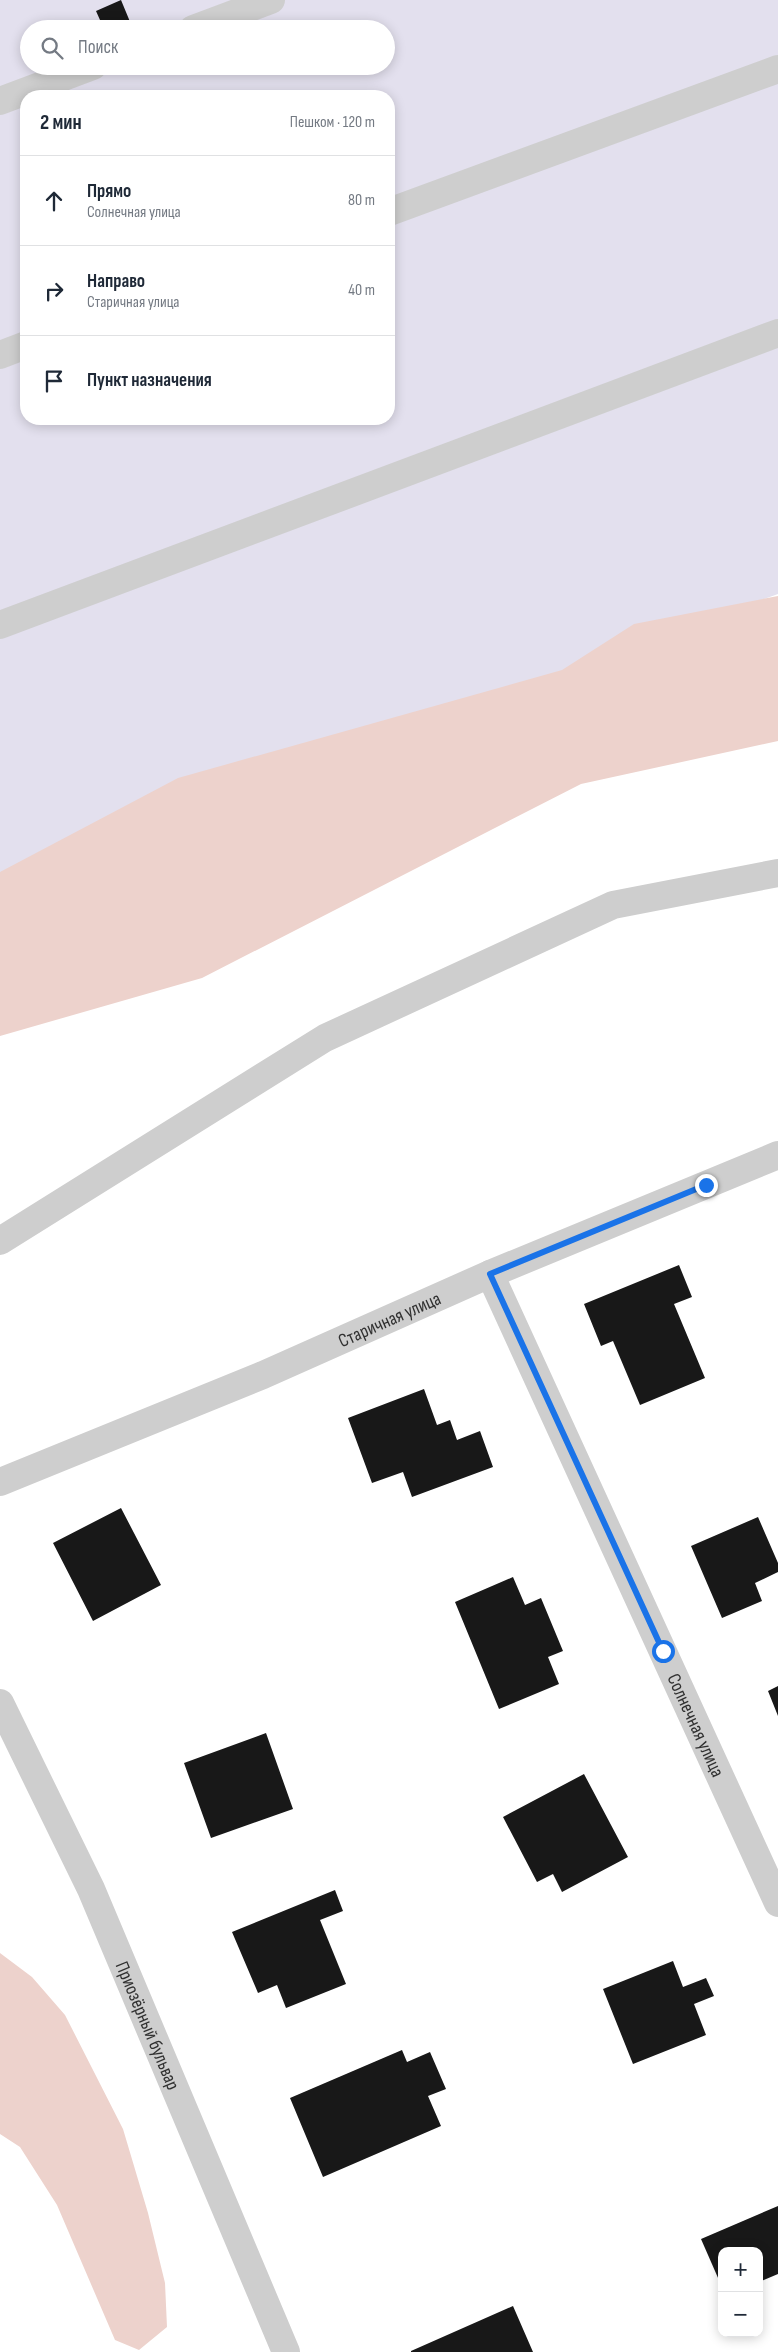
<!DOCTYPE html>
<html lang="ru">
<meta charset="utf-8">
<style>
:root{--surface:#fff;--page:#f2f2f3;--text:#1f2937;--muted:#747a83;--line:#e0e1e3}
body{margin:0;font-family:"Sofia Sans Condensed",sans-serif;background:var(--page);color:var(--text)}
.controls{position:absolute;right:15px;bottom:15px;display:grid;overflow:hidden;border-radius:10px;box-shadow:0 2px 12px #0003}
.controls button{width:45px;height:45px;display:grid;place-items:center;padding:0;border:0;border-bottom:1px solid var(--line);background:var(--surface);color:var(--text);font:25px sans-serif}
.stop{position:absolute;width:15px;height:15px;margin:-11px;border:4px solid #1a73e8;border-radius:50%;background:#fff}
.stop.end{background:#1a73e8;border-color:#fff;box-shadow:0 1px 5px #0008}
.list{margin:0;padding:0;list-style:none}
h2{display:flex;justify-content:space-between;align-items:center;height:65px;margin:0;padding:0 20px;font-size:21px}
h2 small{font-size:16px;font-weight:400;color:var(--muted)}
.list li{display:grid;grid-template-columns:32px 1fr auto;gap:15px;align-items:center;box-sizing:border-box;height:90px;padding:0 20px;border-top:1px solid var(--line)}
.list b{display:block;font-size:19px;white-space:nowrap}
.list p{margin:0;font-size:16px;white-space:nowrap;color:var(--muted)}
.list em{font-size:16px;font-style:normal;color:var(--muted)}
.icon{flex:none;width:28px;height:28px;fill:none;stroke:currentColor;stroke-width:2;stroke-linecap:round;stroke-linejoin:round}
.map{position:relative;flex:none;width:778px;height:2352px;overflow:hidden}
.search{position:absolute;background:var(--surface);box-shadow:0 2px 12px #0003;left:20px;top:20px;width:375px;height:55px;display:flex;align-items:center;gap:12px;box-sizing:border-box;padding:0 18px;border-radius:28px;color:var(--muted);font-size:19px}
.panel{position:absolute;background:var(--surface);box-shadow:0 2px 12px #0003;left:20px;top:90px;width:375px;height:335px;border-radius:20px}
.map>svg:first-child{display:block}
</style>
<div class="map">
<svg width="778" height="2352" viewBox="0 0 778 2352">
<rect width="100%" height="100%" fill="#fff"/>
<path fill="#e3e0ee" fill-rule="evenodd" d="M 0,0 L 778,0 L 778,594 L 725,613 L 0,897 ZM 29,29 L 386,29 L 386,66 L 29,66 ZM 26,96 L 389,96 L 389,419 L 26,419 Z"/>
<path fill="#edd2cc" d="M 778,596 L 778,741 L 581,784 L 202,978 L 0,1036 L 0,872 L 178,778 L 562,670 L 634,624 Z
M 0,1953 L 32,1977 L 65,2015 L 123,2129 L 148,2213 L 165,2283 L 167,2327 L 139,2350 L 115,2340 L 57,2205 L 20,2147 L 0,2134 Z"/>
<path fill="#181818" d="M 121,0 L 133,29 L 104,29 L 96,11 Z
M 679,1265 L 692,1297 L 674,1304 L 705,1378 L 640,1405 L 613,1341 L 601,1346 L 584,1304 Z
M 424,1389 L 437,1425 L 450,1420 L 457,1440 L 480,1431 L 493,1467 L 412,1497 L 403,1472 L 372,1483 L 348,1418 Z
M 121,1508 L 161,1585 L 93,1621 L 53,1543 Z
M 758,1517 L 778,1563 L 778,1572 L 755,1583 L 762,1601 L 722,1618 L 691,1546 Z
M 513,1577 L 525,1605 L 541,1598 L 563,1651 L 548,1657 L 559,1684 L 499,1709 L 455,1602 Z
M 778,1686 L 778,1716 L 768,1691 Z
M 266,1733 L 293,1809 L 211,1838 L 184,1763 Z
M 584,1774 L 628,1857 L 562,1892 L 553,1874 L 537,1882 L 503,1817 Z
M 335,1890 L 343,1911 L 320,1920 L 346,1984 L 286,2008 L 277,1985 L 258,1993 L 232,1932 Z
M 673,1961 L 683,1987 L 706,1978 L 714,1996 L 694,2004 L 706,2035 L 633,2064 L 603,1989 Z
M 402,2050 L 407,2062 L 430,2052 L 446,2089 L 428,2096 L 441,2126 L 323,2177 L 290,2098 Z
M 778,2206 L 778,2274 L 759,2282 L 759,2251 L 722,2251 L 722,2287 L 701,2239 Z
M 513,2306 L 533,2352 L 411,2352 L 411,2351 Z"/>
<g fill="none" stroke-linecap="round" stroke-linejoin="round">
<g stroke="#cecece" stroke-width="28">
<path d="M 193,29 L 271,0"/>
<path d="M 0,101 L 93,66"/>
<path d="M 389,212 L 778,69"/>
<path d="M 0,355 L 26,345"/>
<path d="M 0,625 L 778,333"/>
<path d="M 0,1241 L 325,1038 L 613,905 L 778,873"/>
<path id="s1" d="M 490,1274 L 778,1903"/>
<path id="s2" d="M 0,1482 L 263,1375 L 490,1274 L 778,1155"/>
<path id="s3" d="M 0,1703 L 91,1889 L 286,2352"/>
</g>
</g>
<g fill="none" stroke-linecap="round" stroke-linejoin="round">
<path stroke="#1a73e8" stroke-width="6" d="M 663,1651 L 490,1274 L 706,1185"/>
</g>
<g text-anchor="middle" stroke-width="5" stroke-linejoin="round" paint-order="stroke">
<g font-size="19" fill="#313131" stroke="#fff">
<text dy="7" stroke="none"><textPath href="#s2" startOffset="422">Старичная улица</textPath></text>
<text dy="7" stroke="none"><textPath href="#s1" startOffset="496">Солнечная улица</textPath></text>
<text dy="7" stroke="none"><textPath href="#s3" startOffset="355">Приозёрный бульвар</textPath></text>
</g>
</g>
</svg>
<div class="controls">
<button>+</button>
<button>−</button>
</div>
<div class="stop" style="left:663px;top:1651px"></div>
<div class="stop end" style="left:706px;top:1185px"></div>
<div class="search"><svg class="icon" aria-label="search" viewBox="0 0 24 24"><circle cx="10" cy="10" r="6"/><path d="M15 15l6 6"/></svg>Поиск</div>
<section class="panel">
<h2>2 мин<small>Пешком · 120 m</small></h2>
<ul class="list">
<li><svg class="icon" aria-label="ahead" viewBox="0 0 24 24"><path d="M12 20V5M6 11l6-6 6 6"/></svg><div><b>Прямо</b><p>Солнечная улица</p></div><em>80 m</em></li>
<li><svg class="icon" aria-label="right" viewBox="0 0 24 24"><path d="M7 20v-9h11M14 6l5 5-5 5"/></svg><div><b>Направо</b><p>Старичная улица</p></div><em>40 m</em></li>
<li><svg class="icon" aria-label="arrive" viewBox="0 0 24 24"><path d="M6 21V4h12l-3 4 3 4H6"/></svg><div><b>Пункт назначения</b></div></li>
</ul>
</section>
</div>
